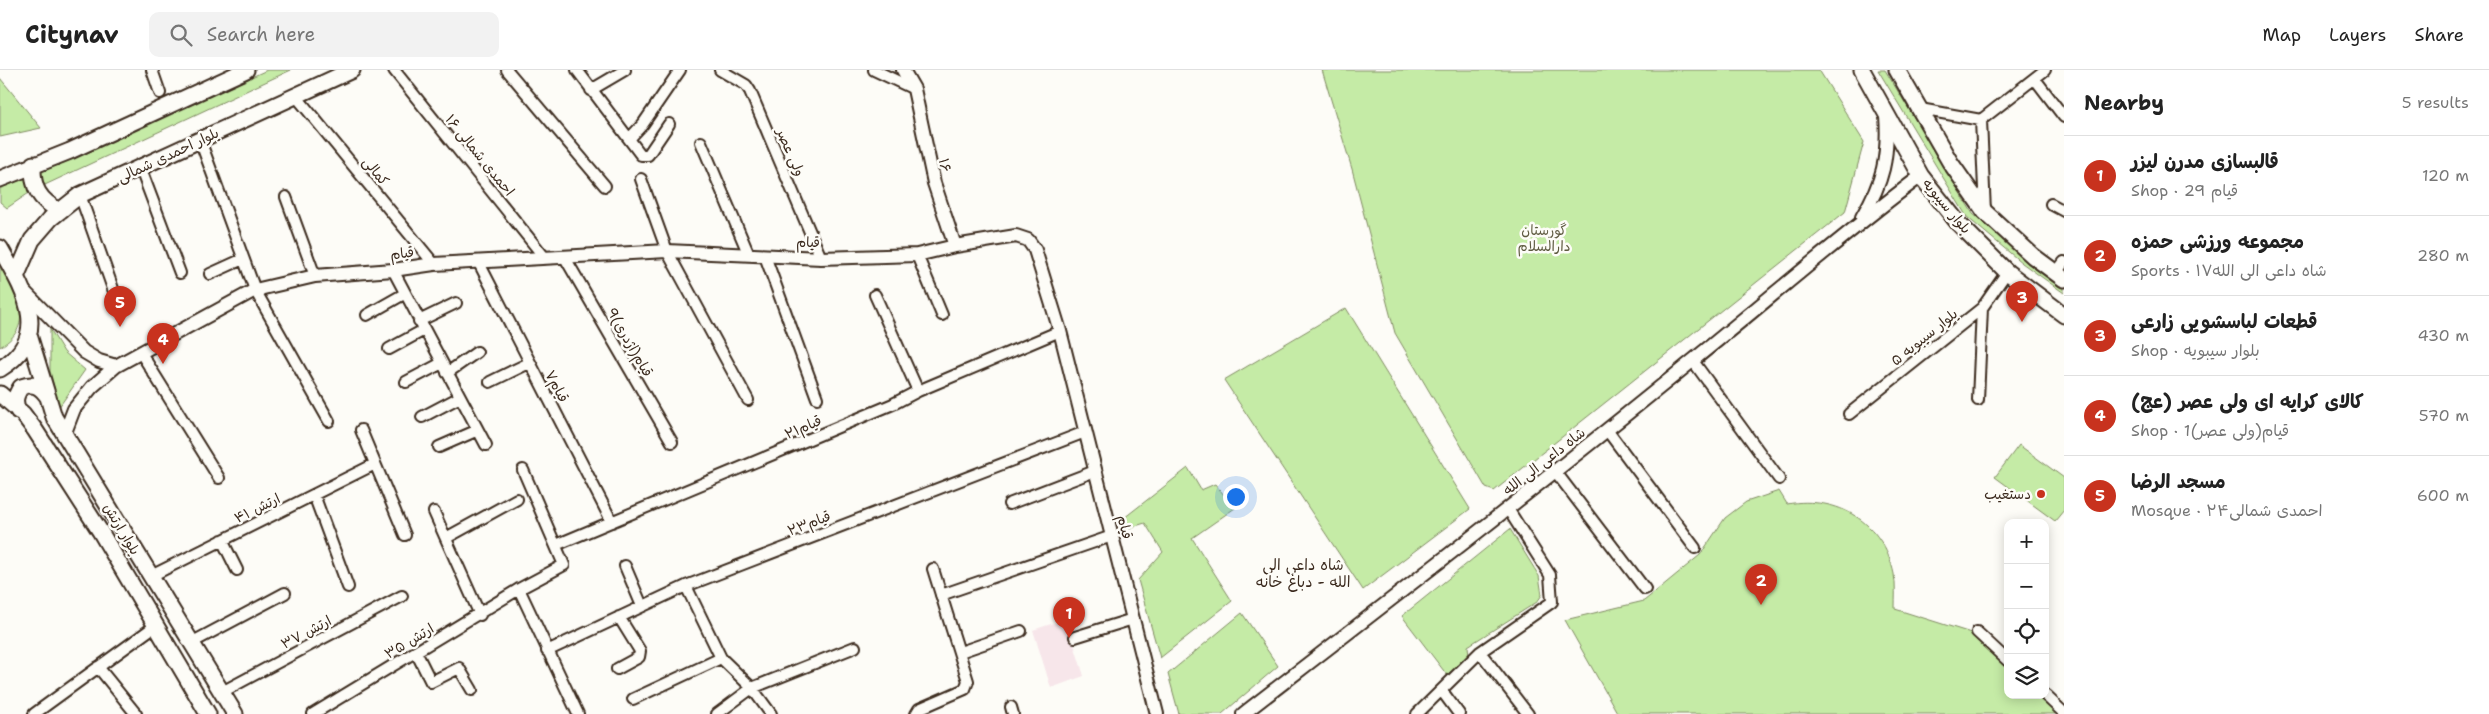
<!DOCTYPE html>
<meta charset="utf-8">
<style>
:root{--surface:#fff;--page:#f2f2f2;--text:#222;--muted:#767676;--line:#e0e0e0;--accent:#c8321e}
body{margin:0;font-family:"Shantell Sans","Playpen Sans Arabic",sans-serif;background:var(--page);color:var(--text)}
.controls{position:absolute;right:15px;bottom:15px;display:grid;overflow:hidden;border-radius:10px;box-shadow:0 2px 12px #0003}
.controls button{width:45px;height:45px;display:grid;place-items:center;padding:0;border:0;border-bottom:1px solid var(--line);background:var(--surface);color:var(--text);font:25px sans-serif}
.you{position:absolute;left:1235px;top:426px;width:18px;height:18px;margin:-12px;border:4px solid #fff;border-radius:50%;background:#1a73e8;box-shadow:0 0 0 8px #1a73e833}
.badge{display:grid;place-items:center;width:32px;height:32px;border-radius:50%;background:var(--accent);color:#fff;font-size:16px;font-weight:700}
.pin{position:absolute;translate:-50% -41px;filter:drop-shadow(0 1px 2px #0008)}
.pin::after{content:'';position:absolute;top:26px;width:18px;height:15px;background:inherit;clip-path:polygon(0 0,100% 0,50% 100%)}
.list{margin:0;padding:0;list-style:none}
h2{display:flex;justify-content:space-between;align-items:center;height:65px;margin:0;padding:0 20px;font-size:21px}
h2 small{font-size:16px;font-weight:400;color:var(--muted)}
.list li{display:grid;grid-template-columns:32px 1fr auto;gap:15px;align-items:center;box-sizing:border-box;height:80px;padding:0 20px;border-top:1px solid var(--line)}
.list b{display:block;font-size:19px;white-space:nowrap}
.list p{margin:0;font-size:16px;white-space:nowrap;color:var(--muted)}
.list em{font-size:16px;font-style:normal;color:var(--muted)}
.icon{flex:none;width:28px;height:28px;fill:none;stroke:currentColor;stroke-width:2;stroke-linecap:round;stroke-linejoin:round}
.map{position:relative;flex:none;width:2064px;height:644px;overflow:hidden}
header{display:flex;align-items:center;gap:30px;box-sizing:border-box;height:70px;padding:0 25px;background:var(--surface);border-bottom:1px solid var(--line)}
header strong{font-size:24px}
nav{display:flex;gap:28px;margin-inline-start:auto;font-size:18px}
.search{width:350px;height:45px;background:var(--page);display:flex;align-items:center;gap:12px;box-sizing:border-box;padding:0 18px;border-radius:10px;color:var(--muted);font-size:19px}
main{display:flex}
aside{flex:1;background:var(--surface)}
.map>svg:first-child{display:block}
</style>
<header>
<strong>Citynav</strong>
<div class="search"><svg class="icon" aria-label="search" viewBox="0 0 24 24"><circle cx="10" cy="10" r="6"/><path d="M15 15l6 6"/></svg>Search here</div>
<nav><a>Map</a><a>Layers</a><a>Share</a></nav>
</header>
<main>
<div class="map">
<svg width="2064" height="644" viewBox="0 0 2064 644">
<rect width="100%" height="100%" fill="#fdfcf7"/>
<filter id="ink" filterUnits="userSpaceOnUse"><feTurbulence type="fractalNoise" baseFrequency=".02" numOctaves="2"/><feDisplacementMap in="SourceGraphic" scale="10" xChannelSelector="R" yChannelSelector="G"/><feConvolveMatrix kernelMatrix="1 2 1 2 8 2 1 2 1" color-interpolation-filters="sRGB"/></filter>
<g filter="url(#ink)">
<path fill="#f7e6ea" d="M 1066,549 L 1084,606 L 1051,618 L 1033,560 Z"/>
<path fill="#c5eba6" stroke="#808a62" d="M 267,0 L 291,0 L 32,121 L 7,138 L 0,132 L 0,114 L 58,95 Z
M 1322,0 L 1819,0 L 1864,72 L 1845,142 L 1494,421 L 1486,418 L 1395,263 L 1352,99 Z
M 1878,0 L 1885,0 L 1973,144 L 2064,214 L 2064,223 L 2022,193 L 1967,147 Z
M 0,8 L 41,58 L 0,67 Z
M 0,193 C 14,224 38,254 0,277 Z
M 1346,238 L 1470,439 L 1363,520 L 1224,310 Z
M 50,259 L 64,282 L 85,300 L 59,337 L 50,301 Z
M 2019,375 L 2064,408 L 2064,440 L 2055,451 L 1995,407 Z
M 1188,398 L 1201,420 L 1215,414 L 1235,438 L 1192,468 L 1232,531 L 1160,588 L 1138,510 L 1163,482 L 1145,453 L 1126,459 L 1124,448 Z
M 1779,421 L 1787,434 C 1838,425 1883,452 1894,504 C 1896,515 1895,528 1895,539 L 1971,563 L 2008,596 L 2008,625 L 2040,625 L 2061,644 L 1618,644 L 1565,550 L 1644,531 L 1700,485 L 1725,448 L 1746,432 Z
M 1510,459 L 1539,506 L 1542,525 L 1537,532 L 1468,576 L 1469,586 L 1447,605 L 1402,546 Z
M 1242,543 L 1278,596 L 1222,644 L 1179,644 L 1168,604 Z"/>
<g fill="none" stroke-linecap="round" stroke-linejoin="round">
<defs>
<path id="minor" d="M 152,0 L 160,23
M 394,0 L 545,188
M 507,0 L 605,116
M 577,0 L 641,85 L 648,85 L 669,54
M 720,0 L 746,15 L 750,21 L 821,188
M 874,0 L 914,19
M 2035,9 L 2064,47
M 591,20 L 625,0
M 296,26 L 434,194
M 1920,39 L 1981,50
M 1981,50 L 1985,142
M 1981,50 L 2045,0
M 629,69 L 643,54 L 680,0
M 200,70 L 255,220 L 329,351
M 701,72 L 749,185
M 140,97 L 180,203
M 641,109 L 667,181 L 748,330
M 80,125 L 118,233
M 286,127 L 315,206
M 2051,134 L 2064,141
M 917,185 L 942,245
M 564,186 L 672,372
M 765,186 L 817,328
M 479,193 L 612,452
M 393,200 L 486,375
M 2056,203 L 2064,192
M 210,204 L 243,189
M 875,225 L 918,321
M 367,245 L 404,224
M 419,251 L 456,233
M 389,279 L 424,260
M 141,283 L 219,408
M 1693,291 L 1779,409
M 447,303 L 477,282
M 406,312 L 442,293
M 490,312 L 529,293
M 1978,330 L 1982,238
M 1849,344 L 1982,238 L 2007,202
M 422,347 L 460,327
M 361,360 L 405,465
M 1607,360 L 1695,478
M 439,377 L 478,360
M 1555,401 L 1645,519
M 314,425 L 348,517
M 1009,434 L 1095,401
M 434,442 L 480,545
M 446,468 L 517,429
M 222,470 L 237,500
M 556,475 L 893,334 L 918,321 L 1060,261
M 625,496 L 642,536
M 151,506 L 375,394
M 686,516 L 721,588 L 752,618 L 771,644
M 519,519 L 578,644
M 941,525 L 1112,466
M 1977,562 L 2008,591
M 1075,567 L 1133,549
M 191,573 L 285,523
M 547,581 L 686,516 L 1085,362
M 416,582 L 431,612 L 459,598 L 472,620
M 960,582 L 1021,561
M 1480,582 L 1528,644
M 98,597 L 136,644
M 617,599 L 639,587 L 640,581 L 619,547
M 1442,621 L 1459,644
M 222,622 L 402,526
M 2045,625 L 2064,643
M 633,629 L 721,588
M 1011,637 L 1013,644
M 34,644 L 155,556
M 313,644 L 519,519 L 564,495 L 523,400
M 717,644 L 752,618 L 855,577
M 916,644 L 919,639 L 965,619 L 968,611 L 933,499
M 1417,644 L 1480,582 L 1552,532 L 1550,505 L 1508,439"/>
<path id="tertiary" d="M 903,0 L 914,19 L 934,113 L 955,176
M 1862,147 C 1883,112 1889,87 1886,45
M 24,221 L 84,282 L 99,291 L 116,296
M 64,365 L 74,339 L 92,317 L 116,296 L 255,220 L 315,206 L 393,200 L 434,194 L 667,181 L 821,188 L 917,185 L 955,176 L 1016,166 L 1028,170 L 1035,180 L 1060,261 L 1157,644
M 1243,644 C 1393,528 1544,412 1691,292 C 1768,230 1842,165 1921,106"/>
<path id="secondary" d="M 1862,0 L 1921,106 L 1959,154 L 2007,202 L 2064,245
M 1897,0 L 1950,92 L 1985,142 L 2033,186 L 2064,209
M 33,94 C 32,118 39,130 60,141
M 0,109 L 70,81 L 246,0
M 0,178 C 23,219 54,266 0,299
M 16,207 L 32,170 L 51,148 L 80,125 L 352,0
M 29,265 L 54,347 L 235,644
M 0,324 L 23,344 L 35,360 L 100,461 L 208,644
M 18,341 C 14,331 15,326 21,317 C 34,312 40,316 48,327"/>
</defs>
<use href="#minor" stroke="#3b2a1e" stroke-width="14"/>
<use href="#tertiary" stroke="#3b2a1e" stroke-width="16"/>
<use href="#secondary" stroke="#3b2a1e" stroke-width="19"/>
<use href="#minor" stroke="#fdfcf7" stroke-width="10"/>
<use href="#tertiary" stroke="#fdfcf7" stroke-width="12"/>
<use href="#secondary" stroke="#fdfcf7" stroke-width="15"/>
</g>
</g>
<circle fill="#c8321e" stroke="#fdfcf7" stroke-width="2" cx="2041" cy="424" r="5"/>
<g text-anchor="middle" stroke-width="5" stroke-linejoin="round" paint-order="stroke">
<g font-size="14" fill="#3b2a1e" stroke="#fdfcf7">
<text transform="translate(791 82) rotate(67)" y="5">ولی عصر</text>
<text transform="translate(168 85) rotate(-25)" y="5">بلوار احمدی شمالی</text>
<text transform="translate(480 85) rotate(51)" y="5">احمدی شمالی ۱۶</text>
<text transform="translate(945 95) rotate(78)" y="5">۱۶</text>
<text transform="translate(376 101) rotate(51)" y="5">کمالی</text>
<text transform="translate(1947 136) rotate(50)" y="5">بلوار سیبویه</text>
<text transform="translate(808 172) rotate(1)" y="5">قیام</text>
<text transform="translate(402 183) rotate(-7)" y="5">قیام</text>
<text transform="translate(1924 267) rotate(-39)" y="5">بلوار سیبویه ۵</text>
<text transform="translate(630 272) rotate(60)" y="5">قیام(اژدری)9</text>
<text transform="translate(557 316) rotate(62)" y="5">قیام۷</text>
<text transform="translate(803 357) rotate(-23)" y="5">قیام۲۱</text>
<text transform="translate(1544 391) rotate(-38)" y="5">شاه داعی الی الله</text>
<text transform="translate(257 438) rotate(-26)" y="5">ارتش ۴۱</text>
<text transform="translate(809 453) rotate(-21)" y="5">قیام۲۳</text>
<text transform="translate(1125 457) rotate(76)" y="5">قیام</text>
<text transform="translate(122 459) rotate(59)" y="5">بلوار ارتش</text>
<text transform="translate(306 562) rotate(-28)" y="5">ارتش ۳۷</text>
<text transform="translate(409 571) rotate(-31)" y="5">ارتش ۳۵</text>
</g>
<g font-size="14" fill="#5e5a40" stroke="#fdfcf7">
<text x="1544" y="165">گورستان<tspan x="1544" dy="16">دارالسلام</tspan></text>
</g>
<g font-size="14" fill="#3b2a1e" stroke="#fdfcf7" text-anchor="end">
<text x="2031" y="429">دستغیب</text>
</g>
<g font-size="15" fill="#3b2a1e" stroke="#fdfcf7">
<text x="1303" y="500">شاه داعی الی<tspan x="1303" dy="17">الله - دباغ خانه</tspan></text>
</g>
</g>
</svg>
<div class="controls">
<button>+</button>
<button>−</button>
<button><svg class="icon" aria-label="locate" viewBox="0 0 24 24"><circle cx="12" cy="12" r="6"/><path d="M12 2v4M12 18v4M2 12h4M18 12h4"/></svg></button>
<button><svg class="icon" aria-label="layers" viewBox="0 0 24 24"><path d="M12 4l9 5-9 5-9-5zM3 14l9 5 9-5"/></svg></button>
</div>
<div class="you"></div>
<div class="pin badge" style="left:1069px;top:568px">1</div>
<div class="pin badge" style="left:1761px;top:535px">2</div>
<div class="pin badge" style="left:2022px;top:252px">3</div>
<div class="pin badge" style="left:163px;top:294px">4</div>
<div class="pin badge" style="left:120px;top:257px">5</div>
</div>
<aside>
<h2>Nearby<small>5 results</small></h2>
<ul class="list">
<li><span class="badge">1</span><div><b>قالبسازی مدرن لیزر</b><p>Shop · قیام 29</p></div><em>120 m</em></li>
<li><span class="badge">2</span><div><b>مجموعه ورزشی حمزه</b><p>Sports · شاه داعی الی الله۱۷</p></div><em>280 m</em></li>
<li><span class="badge">3</span><div><b>قطعات لباسشویی زارعی</b><p>Shop · بلوار سیبویه</p></div><em>430 m</em></li>
<li><span class="badge">4</span><div><b>کالای کرایه ای ولی عصر (عج)</b><p>Shop · قیام(ولی عصر)1</p></div><em>570 m</em></li>
<li><span class="badge">5</span><div><b>مسجد الرضا</b><p>Mosque · احمدی شمالی۲۴</p></div><em>600 m</em></li>
</ul>
</aside>
</main>
